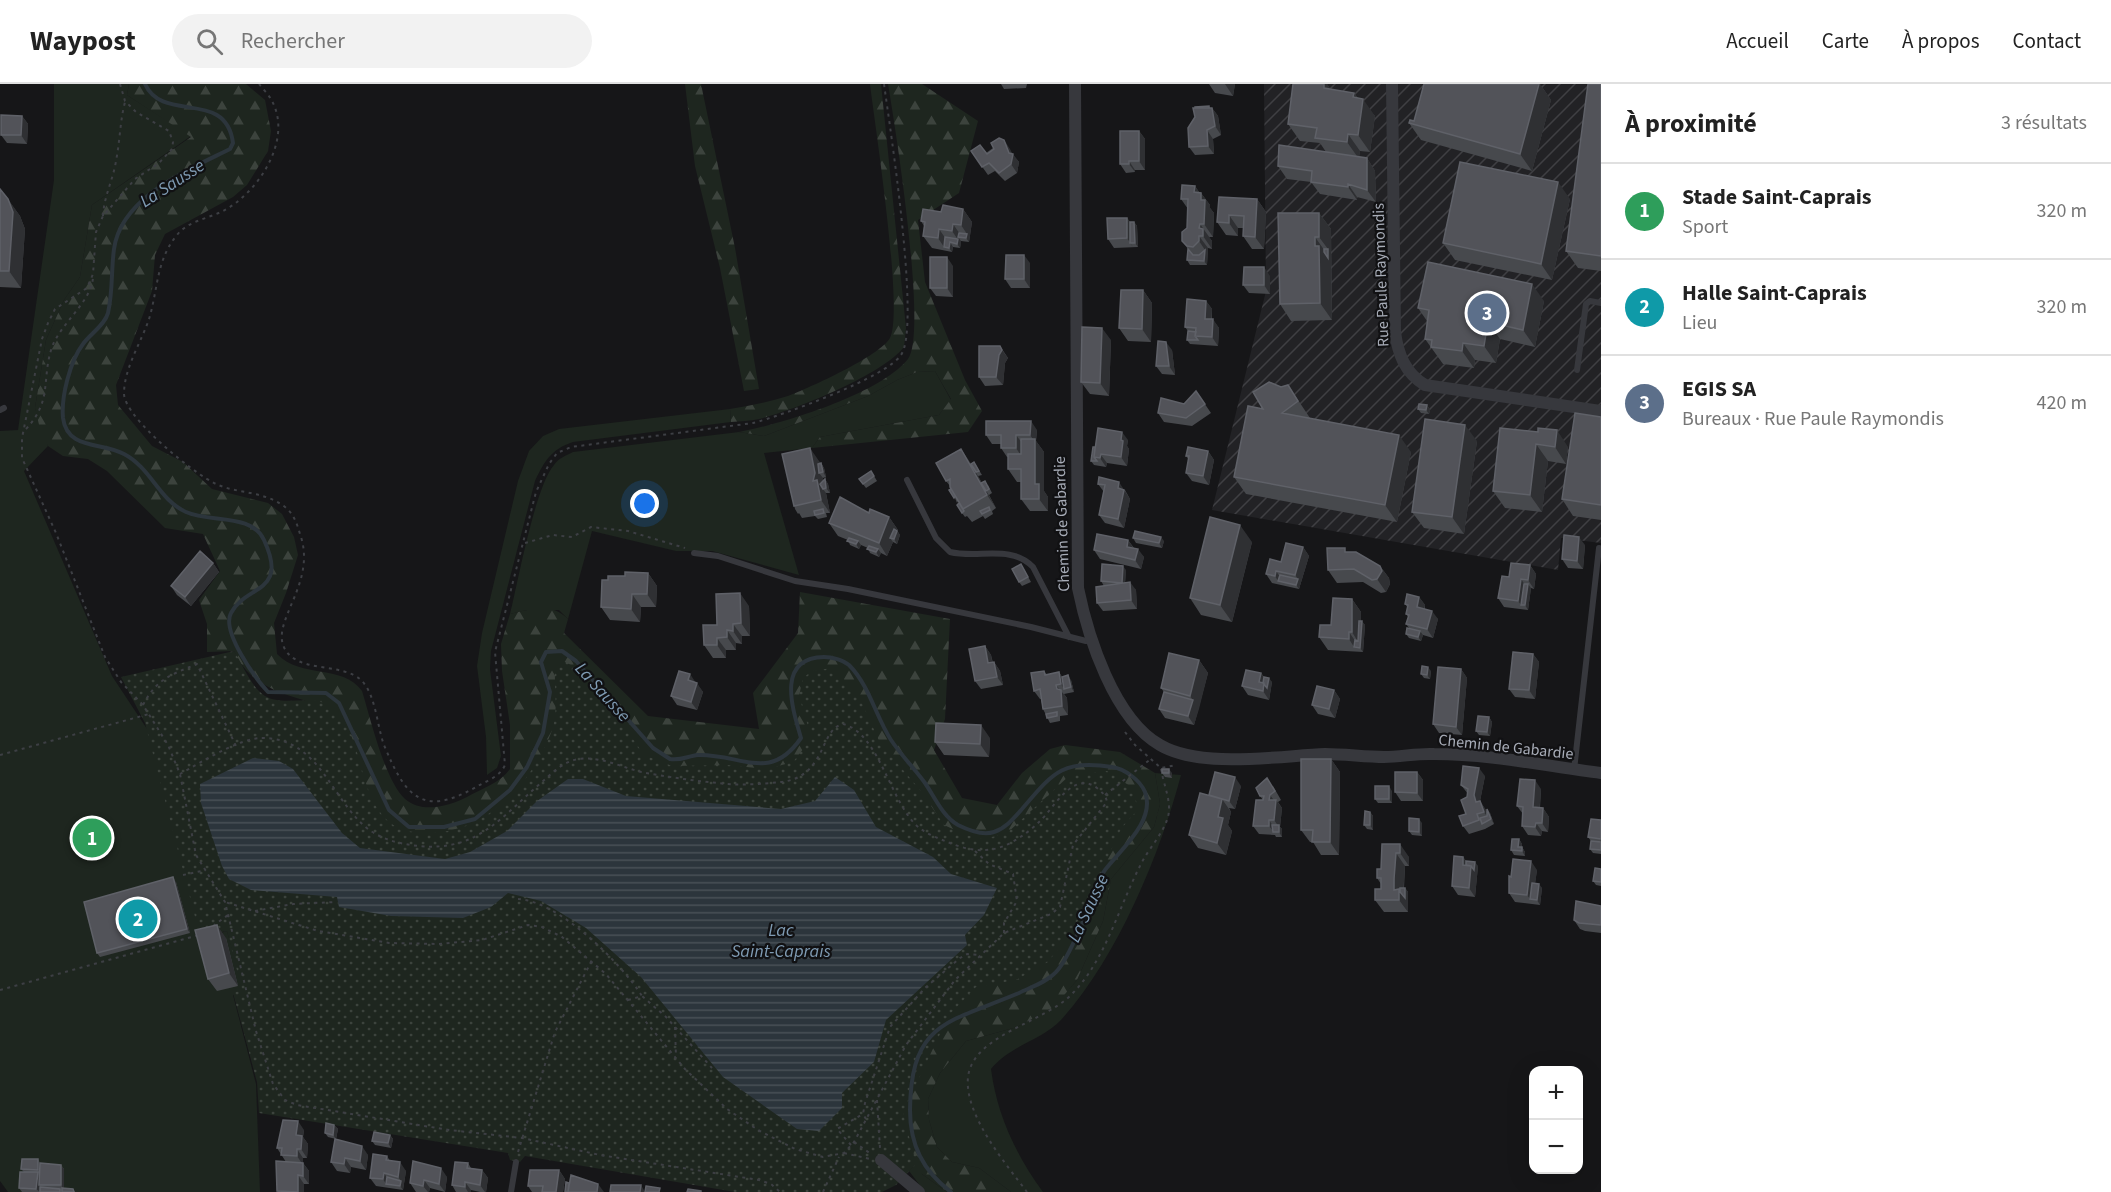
<!DOCTYPE html>
<html lang="fr">
<meta charset="utf-8">
<style>
:root{--surface:#fff;--page:#f2f2f2;--text:#222;--muted:#767676;--line:#e0e0e0;--accent:#80622a}
body{margin:0;font-family:"Source Sans 3",sans-serif;background:var(--page);color:var(--text)}
.controls{position:absolute;right:18px;bottom:18px;display:grid;overflow:hidden;border-radius:12px;box-shadow:0 6px 24px #0002}
.controls button{width:54px;height:54px;display:grid;place-items:center;padding:0;border:0;border-bottom:2px solid var(--line);background:var(--surface);color:var(--text);font:30px sans-serif}
.you{position:absolute;left:645px;top:420px;width:21px;height:21px;margin:-15px;border:4px solid #fff;border-radius:50%;background:#1a73e8;box-shadow:0 0 0 9px #1a73e833}
.badge{display:grid;place-items:center;width:39px;height:39px;border-radius:50%;background:var(--accent);color:#fff;font-size:20px;font-weight:700}
.pin{position:absolute;translate:-50% -50%;border:3px solid #fff;box-shadow:0 2px 6px #0006}
.list{margin:0;padding:0;list-style:none}
h2{display:flex;justify-content:space-between;align-items:center;height:78px;margin:0;padding:0 24px;font-size:26px}
h2 small{font-size:20px;font-weight:400;color:var(--muted)}
.list li{display:grid;grid-template-columns:39px 1fr auto;gap:18px;align-items:center;box-sizing:border-box;height:96px;padding:0 24px;border-top:2px solid var(--line)}
.list b{display:block;font-size:22px;white-space:nowrap}
.list p{margin:0;font-size:20px;white-space:nowrap;color:var(--muted)}
.list em{font-size:20px;font-style:normal;color:var(--muted)}
.icon{flex:none;width:33px;height:33px;fill:none;stroke:currentColor;stroke-width:2;stroke-linecap:round;stroke-linejoin:round}
.map{position:relative;flex:none;width:1601px;height:1108px;overflow:hidden}
header{display:flex;align-items:center;gap:36px;box-sizing:border-box;height:84px;padding:0 30px;background:var(--surface);border-bottom:2px solid var(--line)}
header strong{font-size:28px}
nav{display:flex;gap:33px;margin-inline-start:auto;font-size:21px}
.search{width:420px;height:54px;background:var(--page);display:flex;align-items:center;gap:15px;box-sizing:border-box;padding:0 21px;border-radius:33px;color:var(--muted);font-size:22px}
main{display:flex}
aside{flex:1;background:var(--surface)}
.map>svg:first-child{display:block}
</style>
<header>
<strong>Waypost</strong>
<div class="search"><svg class="icon" aria-label="search" viewBox="0 0 24 24"><circle cx="10" cy="10" r="6"/><path d="M15 15l6 6"/></svg>Rechercher</div>
<nav><a>Accueil</a><a>Carte</a><a>À propos</a><a>Contact</a></nav>
</header>
<main>
<div class="map">
<svg width="1601" height="1108" viewBox="0 0 1601 1108">
<defs>
<pattern id="industrial-furrows" width="10" height="10" patternUnits="userSpaceOnUse" patternTransform="scale(1.5)"><rect width="10" height="10" fill="#222225"/><path d="M-1 1l2-2M0 10L10 0M9 11l2-2" fill="none" stroke="#3f3f43"/></pattern>
<pattern id="forest-firs" width="22" height="20" patternUnits="userSpaceOnUse" patternTransform="scale(1.5)"><rect width="22" height="20" fill="#1e261f"/><path d="M5 1l3.5 6h-7zM16 11l3.5 6h-7z" fill="#3c433d"/></pattern>
<pattern id="park-dots" width="8" height="8" patternUnits="userSpaceOnUse" patternTransform="scale(1.5)"><rect width="8" height="8" fill="#1e261f"/><path d="M2 2h.1M6 6h.1" fill="none" stroke="#3c433d" stroke-width="1.8" stroke-linecap="round"/></pattern>
<pattern id="water-rules" width="6" height="5" patternUnits="userSpaceOnUse" patternTransform="scale(1.5)"><rect width="6" height="5" fill="#2c353c"/><path d="M0 2.5h6" fill="none" stroke="#485056"/></pattern>
</defs>
<rect width="100%" height="100%" fill="#161618"/>
<path fill="url(#industrial-furrows)" d="M 1264,0 L 1601,0 L 1601,459 L 1561,454 L 1558,486 L 1212,426 L 1266,207 Z"/>
<path fill="#1e261f" d="M 54,0 L 129,0 L 127,11 L 191,52 L 92,121 L 80,193 L 64,216 L 46,256 L 35,324 L 48,362 L 24,387 L 112,592 L 157,660 L 211,852 L 227,847 L 245,910 L 233,911 L 256,1000 L 260,1108 L 8,1108 L 0,1097 L 0,347 L 18,346 L 54,96 Z
M 935,287 L 951,316 L 939,331 L 820,353 L 812,364 L 764,369 L 799,491 L 712,467 L 676,467 L 592,447 L 568,535 L 559,526 L 527,526 L 510,530 C 518,498 535,403 554,381 C 559,374 565,372 573,368 L 739,348 L 764,352 L 868,312 L 897,296 L 917,288 Z
M 730,325 L 731,338 L 573,358 C 551,365 544,378 535,397 L 491,567 L 490,585 L 501,672 L 497,684 L 487,691 L 486,653 L 477,582 L 482,549 L 518,397 L 529,367 L 543,352 L 559,345 Z
M 1155,689 L 1181,691 C 1160,771 1117,874 1061,936 C 1042,956 1011,961 991,985 C 997,1031 1016,1071 1043,1108 L 1011,1108 L 979,1084 L 952,1078 L 937,1063 L 929,1036 L 928,1015 L 940,989 L 966,957 L 1017,943 L 1053,923 L 1077,896 L 1103,837 L 1111,795 L 1154,743 L 1160,720 Z
M 921,1075 L 922,1090 L 947,1108 L 925,1108 L 909,1087 Z"/>
<path fill="url(#forest-firs)" d="M 129,0 L 246,0 L 265,16 L 271,47 L 268,67 L 247,101 L 233,113 L 165,150 L 155,171 L 152,207 L 116,301 L 118,321 L 152,362 L 183,378 L 212,405 L 268,419 L 282,430 L 294,453 L 298,471 L 286,509 L 274,539 L 277,570 C 301,595 343,580 362,607 C 370,633 385,697 405,715 C 422,730 449,722 467,713 C 481,705 500,699 510,685 L 510,641 L 502,587 L 501,560 L 510,530 C 531,525 551,518 568,535 L 564,549 L 648,632 L 759,645 L 753,609 L 798,549 L 800,508 L 950,535 L 945,635 L 934,666 L 962,714 L 997,721 L 1022,689 L 1050,665 L 1065,661 L 1120,668 L 1155,689 L 1160,720 L 1154,743 L 1111,795 L 1103,837 L 1077,896 L 1054,923 L 1017,943 L 966,957 L 940,989 L 928,1015 L 929,1036 L 937,1063 L 952,1078 L 979,1084 L 1011,1108 L 947,1108 L 922,1090 L 534,693 L 487,742 L 407,756 L 373,723 L 314,619 C 281,610 249,601 234,567 L 207,568 L 207,540 L 199,516 L 220,487 L 203,450 L 165,444 L 107,387 L 88,375 L 63,372 L 48,362 L 41,349 L 35,324 L 46,256 L 64,216 L 80,193 L 92,121 L 191,53 L 127,11 Z
M 685,0 L 701,0 L 735,164 L 759,305 L 744,307 L 720,184 L 695,82 Z
M 870,0 L 881,0 L 906,244 L 904,263 C 882,291 795,326 759,335 C 750,337 740,337 731,338 L 730,325 C 750,322 769,318 788,312 C 809,304 880,272 890,254 C 904,227 875,41 870,0 Z
M 888,0 L 922,0 L 978,37 L 959,109 L 918,136 L 925,198 L 965,296 L 982,327 L 968,348 L 812,364 L 820,353 L 939,331 L 951,315 L 935,287 L 917,288 L 897,296 L 868,312 L 764,352 L 739,348 C 782,340 880,310 908,275 C 928,249 895,40 888,0 Z"/>
<path fill="url(#park-dots)" d="M 234,567 C 243,581 251,603 265,612 C 285,624 316,607 335,626 C 364,655 357,707 387,736 C 398,747 414,749 429,749 C 487,748 531,700 551,649 C 559,629 554,606 555,586 L 563,577 L 575,583 L 615,629 L 644,671 L 672,682 L 727,681 L 767,685 L 793,678 L 804,664 L 810,649 L 799,612 L 803,594 L 812,587 L 832,584 L 857,608 L 880,659 L 921,707 L 944,741 L 966,751 L 982,755 L 1006,750 L 1070,691 L 1107,687 L 1133,704 L 1138,725 L 1121,745 L 1074,845 L 1048,878 L 1016,896 L 976,903 L 949,931 L 903,1028 L 913,1069 L 921,1075 L 896,1101 L 882,1108 L 735,1108 L 525,1072 L 520,1078 L 510,1076 L 508,1069 L 259,1029 L 257,998 L 233,909 L 242,906 L 227,847 L 200,852 L 145,639 L 121,593 Z"/>
<path fill="url(#water-rules)" d="M 253,674 L 279,677 L 293,685 L 342,749 L 360,764 L 445,775 L 470,768 L 507,747 L 537,717 L 568,695 L 583,695 L 626,712 L 781,725 L 815,717 L 835,693 L 854,706 L 876,743 L 933,773 L 951,790 L 997,804 L 984,831 L 965,851 L 967,861 L 886,936 L 874,978 L 842,1009 L 842,1024 L 819,1047 L 797,1045 L 723,993 L 641,893 L 586,844 L 541,817 L 508,809 L 491,823 L 463,834 L 391,832 L 339,823 L 337,813 L 251,806 L 229,795 L 222,782 L 201,719 L 200,700 Z"/>
<g fill="none" stroke-linecap="round" stroke-linejoin="round">
<path stroke="#2c353c" stroke-width="4" d="M 145,0 C 163,40 226,4 233,59 L 230,65 C 188,86 121,113 114,165 C 111,187 113,207 108,229 C 105,241 90,250 83,260 C 70,277 61,313 63,334 C 67,366 102,358 124,370 C 151,384 159,416 186,428 C 210,439 252,429 264,456 C 289,510 246,500 231,529 C 221,547 255,594 268,608 L 326,609 L 339,619 L 389,726 L 409,743 L 444,743 L 475,735 L 510,706 L 527,683 L 543,649 L 550,608 L 541,578 L 546,568 L 562,567 L 576,577 L 653,664 L 670,675 C 680,677 688,672 698,671 C 742,670 770,699 801,654 C 793,626 775,574 824,573 C 832,573 843,576 849,581 C 869,601 876,633 891,656 C 901,671 914,684 925,699 C 934,712 943,733 958,741 C 968,746 982,752 994,748 C 1006,744 1014,734 1022,725 C 1053,689 1062,675 1112,683 C 1125,685 1140,696 1145,708 C 1156,737 1120,766 1105,786 C 1098,795 1095,809 1090,820 C 1084,836 1067,877 1056,888 C 1047,898 1031,903 1019,909 C 948,939 911,937 910,1026 C 910,1061 923,1087 951,1108"/>
<path stroke="#3d3f44" stroke-width="2" stroke-dasharray="3 4.5" stroke-linecap="butt" d="M 120,0 L 125,17 L 136,28 L 169,47 L 173,58 L 172,65 L 159,79 L 135,95 L 103,132 L 96,148 L 93,190 L 87,204 L 55,225 L 48,239 L 42,255 L 22,354 L 22,374 L 56,449 L 105,573 L 121,598 L 143,621 L 168,661 L 180,690 L 196,771 L 225,818 L 256,947 L 273,1000 L 285,1016 L 297,1021 L 449,1046 L 522,1054 L 600,1071 L 759,1096 L 771,1100 L 780,1108
M 259,0 C 263,5 269,11 272,17 C 293,56 258,109 223,127 C 207,135 188,137 177,151 C 156,176 158,206 149,235 C 141,259 124,284 124,310 C 125,334 194,390 216,400 C 238,410 265,407 285,423 C 294,430 297,440 300,450 C 317,497 274,534 283,561 C 294,591 343,577 362,597 C 376,612 377,642 384,661 C 405,712 422,734 476,703 C 486,697 500,693 505,681 L 495,568 L 536,408 L 549,380 L 557,369 L 571,363 L 753,339 C 781,332 887,293 901,271 C 921,243 890,44 884,0
M 103,132 C 104,112 113,96 116,77 C 120,57 120,37 125,18
M 26,345 C 53,316 41,296 52,263 C 61,239 92,217 93,193
M 525,459 L 553,451 L 572,453 L 591,443 L 628,447 L 685,464
M 143,621 C 157,594 171,591 197,580 L 236,662
M 1125,648 L 1135,661 L 1161,684 L 1176,681
M 0,671 L 149,630
M 180,690 C 200,679 239,654 262,654 C 320,654 331,716 368,745 C 383,756 400,760 419,762 C 478,768 502,732 542,698 C 551,690 560,681 571,677 C 594,668 624,685 646,689 C 670,693 694,697 718,699 C 738,702 762,700 781,698 C 827,693 819,645 843,640 C 879,649 890,717 917,742 C 925,749 935,753 945,757 C 957,762 971,767 985,766 C 1004,766 1026,751 1040,737 C 1054,724 1073,686 1097,704 C 1102,708 1106,712 1107,718 L 1073,761 L 1060,823 L 1051,830 L 1004,849 L 955,896 L 906,961 L 854,1058 L 844,1069 L 823,1073 L 795,1065 L 758,1046 L 727,1025 L 685,985 L 606,890 L 562,853 L 542,843 L 528,841 L 482,856 L 439,860 L 389,859 L 318,847 L 225,818
M 1105,711 L 1152,674
M 975,767 L 989,780 L 1013,790 L 1017,817 L 1004,839 L 1004,849
M 183,791 L 206,786
M 518,815 C 559,817 621,879 642,912
M 255,827 L 293,820 L 336,818
M 213,842 L 228,831
M 0,906 L 199,851
M 628,916 L 642,912 L 666,933 L 712,984
M 675,943 L 676,973
M 877,1016 L 880,1064
M 866,1035 L 863,1030 L 865,1019 L 890,943 L 925,904 L 960,874 L 967,870 L 979,871
M 854,1058 L 871,1070
M 851,1061 L 837,1045 L 863,1030
M 518,1068 L 555,948 L 591,878
M 844,1069 L 870,1075
M 823,1108 L 839,1073
M 1027,1108 C 1006,1080 964,1031 968,993 C 973,951 1043,939 1071,911 C 1106,876 1118,824 1141,780 C 1149,764 1163,750 1168,733 C 1172,717 1163,700 1161,684"/>
<path stroke="#37383d" stroke-width="6" d="M 1577,286 L 1586,220 L 1590,217 L 1601,219
M 0,326 L 4,324
M 907,396 L 936,454 L 950,468 C 978,475 1011,460 1033,483 L 1069,553
M 694,469 L 718,472 L 795,497 L 848,505 L 1031,543 L 1086,557 L 1091,556
M 1574,686 L 1599,464
M 511,1108 L 516,1078"/>
<path stroke="#37383d" stroke-width="12" d="M 1075,0 L 1078,504 C 1088,553 1114,635 1160,661 C 1201,685 1278,672 1325,670 C 1345,670 1365,673 1384,673 C 1401,673 1418,669 1434,670 C 1490,670 1546,682 1601,689
M 1392,0 L 1395,248 C 1398,270 1405,289 1425,301 L 1601,327
M 881,1076 L 919,1108"/>
</g>
<path fill="#47494d" d="M 1001,0 L 1027,0 L 1026,4 L 1004,5 Z
M 1209,0 L 1235,0 L 1233,12 L 1215,9 Z
M 1293,0 L 1327,0 L 1330,5 L 1354,9 L 1358,14 L 1375,32 L 1370,68 L 1360,67 L 1359,73 L 1367,74 L 1375,87 L 1376,118 L 1357,113 L 1357,116 L 1320,110 L 1311,98 L 1287,95 L 1278,82 L 1326,68 L 1320,59 L 1300,57 L 1288,40 Z
M 1424,0 L 1540,0 L 1551,16 L 1532,87 L 1421,56 L 1409,39 L 1414,37 Z
M 1601,0 L 1601,187 L 1578,184 L 1566,167 Z
M 1209,22 L 1210,24 L 1212,24 L 1218,32 L 1221,51 L 1213,55 L 1214,70 L 1195,71 L 1189,63 Z
M 22,32 L 28,40 L 27,60 L 7,59 L 1,51 Z
M 1139,47 L 1145,55 L 1145,86 L 1135,86 L 1135,88 L 1126,89 L 1120,80 Z
M 1004,56 L 1012,70 L 1019,78 L 1017,89 L 1005,97 L 995,87 L 988,91 L 971,67 L 986,69 Z
M 1195,102 L 1199,108 L 1201,109 L 1210,121 L 1210,124 L 1214,129 L 1213,153 L 1209,153 L 1212,157 L 1212,165 L 1208,164 L 1207,181 L 1190,181 L 1187,176 L 1188,165 L 1182,157 L 1187,144 L 1188,125 L 1181,115 Z
M 0,105 L 20,132 L 25,145 L 21,204 L 0,203 Z
M 1257,115 L 1266,128 L 1264,165 L 1252,165 L 1243,152 L 1244,144 L 1238,144 L 1238,152 L 1226,151 L 1217,138 Z
M 1570,115 L 1552,196 L 1455,176 L 1443,159 Z
M 963,125 L 972,138 L 969,158 L 961,157 L 960,164 L 953,163 L 952,168 L 932,164 L 923,152 L 924,142 L 921,137 L 941,128 Z
M 1319,129 L 1331,145 L 1332,236 L 1291,237 L 1280,220 Z
M 1127,134 L 1130,138 L 1134,138 L 1137,142 L 1138,163 L 1114,164 L 1108,155 Z
M 1030,179 L 1030,204 L 1011,204 L 1005,195 Z
M 953,182 L 953,213 L 936,212 L 930,204 Z
M 1270,192 L 1270,210 L 1249,209 L 1243,201 Z
M 1143,206 L 1152,219 L 1151,258 L 1128,257 L 1119,244 Z
M 1206,217 L 1212,225 L 1212,235 L 1219,244 L 1218,262 L 1190,260 L 1187,256 L 1188,247 L 1185,243 Z
M 1544,217 L 1535,263 L 1500,255 L 1496,279 L 1475,276 L 1474,284 L 1443,280 L 1425,255 L 1427,237 L 1418,224 Z
M 1111,256 L 1109,312 L 1090,310 L 1081,298 Z
M 1000,262 L 1008,274 L 1005,279 L 1003,301 L 985,302 L 979,293 Z
M 1172,266 L 1175,291 L 1162,290 L 1156,282 Z
M 1288,301 L 1310,334 L 1411,368 L 1397,438 L 1246,410 L 1234,393 L 1263,325 L 1281,303 Z
M 1196,307 L 1211,329 L 1192,342 L 1164,338 L 1158,329 L 1184,320 Z
M 1427,321 L 1430,326 L 1429,330 L 1421,329 L 1418,325 Z
M 1601,333 L 1601,436 L 1573,432 L 1562,415 Z
M 1500,344 L 1568,363 L 1566,380 L 1548,377 L 1542,428 L 1505,424 L 1493,407 Z
M 1037,346 L 1036,357 L 1044,368 L 1044,407 L 1048,413 L 1048,427 L 1030,427 L 1021,415 L 1021,398 L 1017,398 L 1008,385 L 1008,373 L 1007,373 L 1001,364 L 1001,360 L 992,360 L 986,351 Z
M 1128,356 L 1127,362 L 1129,365 L 1127,382 L 1107,379 L 1106,383 L 1094,381 L 1091,377 L 1095,363 Z
M 1477,357 L 1464,450 L 1424,444 L 1412,428 Z
M 1208,367 L 1214,376 L 1209,401 L 1192,397 L 1186,389 L 1189,376 L 1186,372 Z
M 782,370 L 819,377 L 820,380 L 821,379 L 824,384 L 826,393 L 823,394 L 823,397 L 825,395 L 828,400 L 830,409 L 826,409 L 830,429 L 826,429 L 827,433 L 818,435 L 815,432 L 802,434 L 799,429 L 798,430 L 795,425 Z
M 974,378 L 982,391 L 978,392 L 982,399 L 988,401 L 992,409 L 989,411 L 996,424 L 992,427 L 993,430 L 985,435 L 983,432 L 972,438 L 967,432 L 965,433 L 962,429 L 959,419 L 958,417 L 957,419 L 950,402 L 946,397 Z
M 871,387 L 877,397 L 866,404 L 859,395 Z
M 1098,400 L 1125,406 L 1130,415 L 1124,444 L 1105,439 L 1099,431 L 1104,408 Z
M 865,427 L 869,429 L 889,433 L 898,446 L 898,448 L 900,451 L 897,460 L 893,458 L 887,472 L 881,469 L 879,473 L 870,469 L 868,464 L 861,461 L 859,465 L 850,461 L 848,456 L 838,452 L 829,439 Z
M 1133,454 L 1164,457 L 1162,464 L 1136,459 Z
M 1128,456 L 1134,464 L 1144,473 L 1141,485 L 1100,475 L 1094,466 Z
M 1252,458 L 1232,538 L 1201,531 L 1190,514 Z
M 1585,461 L 1583,485 L 1568,484 L 1562,475 Z
M 1303,463 L 1309,472 L 1299,505 L 1272,499 L 1266,490 L 1281,478 Z
M 1348,468 L 1380,482 L 1389,494 L 1390,500 L 1386,508 L 1381,509 L 1363,498 L 1337,499 L 1328,486 Z
M 213,479 L 219,488 L 191,522 L 177,511 L 171,502 Z
M 1021,480 L 1031,498 L 1022,502 L 1019,498 Z
M 1530,481 L 1536,490 L 1534,505 L 1531,504 L 1528,526 L 1504,523 L 1498,514 L 1509,493 Z
M 1126,486 L 1125,498 L 1136,506 L 1137,525 L 1103,527 L 1097,519 L 1104,502 L 1101,497 Z
M 648,489 L 657,502 L 656,523 L 641,523 L 640,538 L 610,536 L 601,523 L 608,496 Z
M 1419,513 L 1425,521 L 1425,525 L 1438,535 L 1433,554 L 1423,551 L 1421,557 L 1409,554 L 1406,550 L 1409,544 L 1406,540 L 1408,533 L 1406,530 L 1408,524 L 1405,520 Z
M 1352,515 L 1361,528 L 1361,537 L 1365,541 L 1363,568 L 1328,566 L 1319,553 L 1331,541 Z
M 749,522 L 750,552 L 742,552 L 742,560 L 736,559 L 736,566 L 726,566 L 726,574 L 713,574 L 704,561 L 717,541 Z
M 985,562 L 991,571 L 993,579 L 994,578 L 1000,587 L 1003,601 L 981,605 L 975,597 Z
M 1533,570 L 1539,578 L 1535,615 L 1515,613 L 1509,605 Z
M 1199,576 L 1208,589 L 1194,641 L 1165,634 L 1159,625 L 1164,608 L 1161,604 Z
M 1461,585 L 1467,594 L 1462,651 L 1439,649 L 1433,640 Z
M 1044,587 L 1047,591 L 1059,588 L 1062,593 L 1071,596 L 1074,608 L 1064,610 L 1067,614 L 1068,631 L 1060,632 L 1060,637 L 1050,639 L 1043,625 L 1041,615 L 1040,615 L 1034,607 Z
M 1431,587 L 1430,595 L 1424,594 L 1421,590 Z
M 1261,589 L 1264,593 L 1272,598 L 1269,616 L 1248,611 L 1242,602 Z
M 696,599 L 703,608 L 697,626 L 677,621 L 671,612 Z
M 1334,606 L 1340,615 L 1335,634 L 1318,630 L 1312,621 Z
M 1489,633 L 1492,638 L 1490,652 L 1479,651 L 1476,647 Z
M 990,654 L 989,673 L 944,671 L 935,658 Z
M 1331,675 L 1340,688 L 1339,771 L 1321,771 L 1313,758 L 1310,758 L 1301,746 Z
M 1417,688 L 1423,696 L 1423,717 L 1401,717 L 1395,708 Z
M 1162,689 L 1172,689 L 1172,694 L 1165,693 Z
M 1485,692 L 1480,717 L 1487,728 L 1490,729 L 1494,740 L 1485,745 L 1469,750 L 1463,742 L 1466,730 L 1468,710 L 1461,701 Z
M 1241,702 L 1235,725 L 1229,724 L 1231,728 L 1228,741 L 1232,747 L 1226,771 L 1198,764 L 1189,751 L 1209,711 Z
M 1273,702 L 1281,716 L 1278,718 L 1282,724 L 1280,743 L 1282,745 L 1282,753 L 1276,753 L 1275,751 L 1259,750 L 1253,742 L 1263,716 L 1260,712 Z
M 1541,705 L 1540,724 L 1543,724 L 1549,733 L 1548,748 L 1542,747 L 1541,752 L 1528,751 L 1522,742 L 1523,730 L 1517,722 Z
M 1392,707 L 1392,719 L 1378,719 L 1375,715 Z
M 1370,728 L 1373,732 L 1373,746 L 1367,745 L 1364,741 Z
M 1601,736 L 1601,770 L 1593,769 L 1590,765 L 1591,757 L 1588,753 Z
M 1422,739 L 1422,752 L 1412,751 L 1409,747 Z
M 1519,755 L 1522,760 L 1522,763 L 1525,768 L 1525,772 L 1514,771 L 1511,766 Z
M 1382,760 L 1409,773 L 1409,782 L 1405,782 L 1404,804 L 1405,804 L 1408,808 L 1408,828 L 1384,828 L 1375,816 L 1381,805 L 1381,800 L 1377,794 L 1381,785 Z
M 1463,773 L 1466,777 L 1478,782 L 1475,813 L 1458,811 L 1452,802 Z
M 1601,785 L 1601,802 L 1596,801 L 1593,797 Z
M 1537,786 L 1535,799 L 1542,804 L 1540,821 L 1515,818 L 1509,809 L 1511,793 Z
M 176,798 L 190,849 L 100,873 L 97,869 Z
M 1601,822 L 1601,849 L 1585,847 L 1580,845 L 1574,836 Z
M 226,854 L 238,902 L 217,907 L 208,895 Z
M 334,1041 L 338,1045 L 336,1055 L 328,1053 L 325,1049 Z
M 304,1046 L 303,1053 L 308,1060 L 307,1074 L 303,1074 L 303,1079 L 309,1087 L 309,1100 L 304,1100 L 304,1108 L 278,1108 L 277,1107 L 286,1078 L 277,1064 Z
M 390,1051 L 393,1055 L 391,1064 L 375,1061 L 372,1057 Z
M 335,1055 L 368,1071 L 366,1086 L 351,1083 L 350,1089 L 337,1087 L 331,1078 Z
M 387,1072 L 390,1077 L 406,1087 L 403,1106 L 376,1102 L 370,1094 Z
M 413,1077 L 447,1093 L 445,1108 L 430,1104 L 429,1108 L 416,1108 L 410,1099 Z
M 40,1079 L 61,1081 L 64,1085 L 64,1104 L 73,1105 L 75,1108 L 40,1108 L 40,1102 L 40,1108 L 22,1108 L 19,1104 L 24,1088 L 21,1085 Z
M 468,1079 L 471,1084 L 482,1086 L 488,1094 L 486,1108 L 480,1108 L 471,1106 L 471,1108 L 456,1108 L 452,1101 Z
M 559,1086 L 565,1095 L 563,1108 L 532,1108 L 528,1102 Z"/>
<path fill="#2f3033" d="M 1225,0 L 1235,0 L 1233,12 Z
M 1324,0 L 1327,0 L 1337,14 L 1324,4 Z
M 1539,0 L 1540,0 L 1551,16 L 1532,87 L 1520,70 Z
M 1354,9 L 1363,21 L 1363,15 L 1375,32 L 1370,68 L 1358,51 L 1353,13 Z
M 1212,24 L 1218,32 L 1221,51 L 1215,42 Z
M 22,32 L 28,40 L 27,60 L 21,51 Z
M 1207,46 L 1213,55 L 1214,70 L 1208,62 Z
M 1139,47 L 1145,55 L 1145,86 L 1139,77 Z
M 1348,50 L 1360,67 L 1359,75 L 1347,58 Z
M 1004,56 L 1010,65 L 1013,71 L 1013,70 L 1019,78 L 1017,89 L 1011,80 L 1009,69 Z
M 1367,74 L 1375,87 L 1376,118 L 1367,106 Z
M 1129,77 L 1135,86 L 1135,88 L 1129,80 Z
M 1558,98 L 1570,115 L 1552,196 L 1541,180 Z
M 1348,100 L 1357,113 L 1357,116 L 1348,103 Z
M 1195,102 L 1201,111 L 1201,109 L 1210,121 L 1210,124 L 1214,129 L 1213,153 L 1204,140 L 1194,108 Z
M 8,115 L 20,132 L 25,145 L 21,204 L 9,187 Z
M 1257,115 L 1266,128 L 1264,165 L 1255,153 Z
M 963,125 L 972,138 L 969,158 L 966,154 L 967,150 L 961,141 Z
M 1319,129 L 1331,145 L 1331,178 L 1328,174 L 1328,165 L 1319,153 Z
M 1229,131 L 1238,144 L 1238,152 L 1229,139 Z
M 1127,134 L 1133,142 L 1130,159 L 1133,163 L 1127,154 Z
M 1134,138 L 1137,142 L 1138,163 L 1135,159 Z
M 953,140 L 962,153 L 958,153 L 961,157 L 961,160 L 952,147 Z
M 1200,140 L 1212,157 L 1212,165 L 1203,152 L 1199,144 Z
M 939,145 L 948,158 L 944,163 L 938,154 Z
M 1199,152 L 1208,164 L 1207,181 L 1204,177 L 1205,166 L 1199,157 Z
M 1315,153 L 1327,170 L 1327,172 L 1331,178 L 1332,236 L 1320,219 Z
M 958,155 L 961,160 L 960,164 L 957,160 Z
M 950,158 L 953,163 L 952,168 L 949,164 Z
M 1024,171 L 1030,179 L 1030,204 L 1024,195 Z
M 947,173 L 953,182 L 953,213 L 947,204 Z
M 1264,183 L 1270,192 L 1270,210 L 1264,201 Z
M 1532,200 L 1544,217 L 1535,263 L 1523,246 Z
M 1143,206 L 1152,219 L 1151,258 L 1142,245 Z
M 1206,217 L 1212,225 L 1211,243 L 1205,235 Z
M 1213,235 L 1219,244 L 1218,262 L 1212,253 Z
M 1488,238 L 1500,255 L 1496,279 L 1484,262 Z
M 1102,244 L 1111,256 L 1109,312 L 1100,299 Z
M 1166,258 L 1172,266 L 1175,291 L 1169,282 Z
M 1463,259 L 1475,276 L 1474,284 L 1462,267 Z
M 1002,266 L 1008,274 L 1005,279 L 1003,301 L 996,293 L 999,271 Z
M 1427,321 L 1430,326 L 1429,330 L 1426,326 Z
M 1031,337 L 1037,346 L 1036,357 L 1044,368 L 1044,407 L 1048,413 L 1048,427 L 1039,415 L 1035,400 L 1035,358 L 1030,351 Z
M 1465,341 L 1477,357 L 1464,450 L 1452,433 Z
M 1557,346 L 1568,363 L 1566,380 L 1555,363 Z
M 1122,348 L 1128,356 L 1127,362 L 1129,365 L 1127,382 L 1121,373 Z
M 1016,351 L 1022,359 L 1022,373 L 1016,364 Z
M 1399,351 L 1411,368 L 1397,438 L 1385,421 Z
M 1536,360 L 1548,377 L 1542,428 L 1530,411 Z
M 810,364 L 819,377 L 822,389 L 819,389 L 823,394 L 824,402 L 823,405 L 826,409 L 830,429 L 821,416 L 813,397 Z
M 961,365 L 970,378 L 996,424 L 987,411 Z
M 1208,367 L 1214,376 L 1209,401 L 1203,392 Z
M 1102,368 L 1101,371 L 1107,379 L 1106,383 L 1100,374 L 1097,374 Z
M 821,379 L 824,384 L 826,393 L 823,388 Z
M 825,395 L 828,400 L 830,409 L 826,404 Z
M 1119,398 L 1130,415 L 1124,444 L 1118,435 L 1118,404 Z
M 889,433 L 898,446 L 898,448 L 900,451 L 897,460 L 894,455 L 890,454 L 893,458 L 887,472 L 879,459 Z
M 1240,441 L 1252,458 L 1232,538 L 1220,521 Z
M 1161,453 L 1164,457 L 1162,464 L 1159,459 Z
M 1579,453 L 1585,461 L 1583,485 L 1577,477 Z
M 1128,456 L 1134,465 L 1127,463 Z
M 858,457 L 861,461 L 859,465 L 856,460 Z
M 1303,463 L 1309,472 L 1299,505 L 1296,501 L 1298,495 L 1295,491 Z
M 878,465 L 881,469 L 879,473 L 876,468 Z
M 1138,465 L 1144,473 L 1141,485 L 1135,476 Z
M 213,479 L 219,488 L 191,522 L 185,513 Z
M 1530,481 L 1536,490 L 1534,505 L 1528,496 Z
M 1123,482 L 1126,486 L 1125,503 L 1122,499 Z
M 1380,482 L 1389,494 L 1390,500 L 1386,508 L 1377,495 Z
M 1276,487 L 1282,496 L 1278,497 L 1275,492 Z
M 648,489 L 657,502 L 656,523 L 647,510 Z
M 1521,495 L 1527,504 L 1528,500 L 1531,504 L 1528,526 L 1525,521 L 1521,521 L 1518,517 Z
M 1130,498 L 1136,506 L 1137,525 L 1131,516 Z
M 740,509 L 749,522 L 750,552 L 741,539 Z
M 632,510 L 641,523 L 640,538 L 631,525 Z
M 1419,513 L 1425,521 L 1423,532 L 1417,523 Z
M 1352,515 L 1361,528 L 1361,556 L 1362,537 L 1365,541 L 1363,568 L 1360,564 L 1360,561 L 1352,548 Z
M 1432,527 L 1438,535 L 1433,554 L 1427,545 Z
M 733,540 L 742,552 L 742,560 L 733,547 Z
M 727,546 L 736,559 L 736,566 L 727,553 Z
M 1420,547 L 1423,551 L 1421,557 L 1418,553 Z
M 1349,548 L 1358,561 L 1354,563 L 1349,555 Z
M 717,554 L 726,566 L 726,574 L 717,561 Z
M 985,562 L 991,571 L 994,588 L 988,579 Z
M 1533,570 L 1539,578 L 1535,615 L 1529,606 Z
M 1199,576 L 1208,589 L 1199,625 L 1190,612 Z
M 994,578 L 1000,587 L 1003,601 L 997,593 Z
M 1428,583 L 1431,587 L 1430,595 L 1427,591 Z
M 1461,585 L 1467,594 L 1462,651 L 1456,643 Z
M 1059,588 L 1065,597 L 1064,605 L 1061,600 Z
M 1261,589 L 1267,597 L 1269,594 L 1272,598 L 1269,616 L 1263,607 L 1259,598 Z
M 690,590 L 696,599 L 688,596 Z
M 1068,591 L 1071,596 L 1074,608 L 1071,603 Z
M 697,599 L 703,608 L 697,626 L 691,618 Z
M 1056,601 L 1067,614 L 1068,631 L 1062,622 Z
M 1334,606 L 1340,615 L 1335,634 L 1329,625 Z
M 1193,616 L 1199,625 L 1194,641 L 1188,632 Z
M 1489,633 L 1492,638 L 1490,652 L 1487,648 Z
M 981,641 L 990,654 L 989,673 L 980,660 Z
M 1331,675 L 1340,688 L 1339,771 L 1330,758 Z
M 1479,684 L 1485,692 L 1480,717 L 1486,726 L 1490,736 L 1476,718 L 1474,711 Z
M 1169,685 L 1172,689 L 1172,694 L 1169,689 Z
M 1417,688 L 1423,696 L 1423,717 L 1417,709 Z
M 1235,693 L 1241,702 L 1235,725 L 1229,717 Z
M 1535,696 L 1541,705 L 1539,732 L 1533,723 Z
M 1389,702 L 1392,707 L 1392,719 L 1389,715 Z
M 1270,711 L 1276,719 L 1276,716 L 1282,724 L 1280,743 L 1282,745 L 1282,753 L 1279,748 L 1279,743 L 1274,736 L 1269,716 Z
M 1222,715 L 1231,728 L 1228,741 L 1232,747 L 1226,771 L 1217,759 L 1218,733 Z
M 1543,724 L 1549,733 L 1548,748 L 1542,739 Z
M 1487,725 L 1490,729 L 1494,740 L 1491,735 Z
M 1370,728 L 1373,732 L 1373,746 L 1370,741 Z
M 1419,735 L 1422,739 L 1422,752 L 1419,748 Z
M 1269,736 L 1275,745 L 1274,748 L 1269,742 Z
M 1536,739 L 1542,747 L 1541,752 L 1535,743 Z
M 1519,755 L 1522,760 L 1521,767 L 1518,763 Z
M 1400,760 L 1409,773 L 1409,782 L 1400,769 Z
M 1522,763 L 1525,768 L 1525,772 L 1522,767 Z
M 1396,769 L 1405,782 L 1403,812 L 1405,804 L 1408,808 L 1408,828 L 1399,816 L 1394,806 Z
M 1463,773 L 1469,781 L 1463,781 Z
M 1531,777 L 1537,786 L 1533,816 L 1530,815 L 1527,811 Z
M 1475,778 L 1478,782 L 1475,813 L 1469,804 L 1471,782 Z
M 173,793 L 176,798 L 190,849 L 187,845 Z
M 1539,800 L 1542,804 L 1540,821 L 1537,816 Z
M 217,841 L 226,854 L 238,902 L 229,889 Z
M 298,1037 L 304,1046 L 303,1053 L 308,1060 L 307,1074 L 301,1065 L 296,1051 Z
M 334,1041 L 338,1045 L 336,1055 L 333,1051 Z
M 390,1051 L 393,1055 L 391,1064 L 388,1059 Z
M 362,1062 L 368,1071 L 366,1086 L 360,1077 Z
M 297,1065 L 303,1074 L 303,1081 L 297,1072 Z
M 345,1074 L 351,1083 L 350,1089 L 344,1080 Z
M 38,1075 L 41,1080 L 41,1091 L 38,1086 Z
M 400,1078 L 406,1087 L 403,1106 L 400,1102 L 401,1097 L 398,1093 Z
M 303,1079 L 309,1087 L 309,1100 L 303,1092 Z
M 61,1081 L 64,1085 L 64,1106 L 61,1101 Z
M 441,1084 L 447,1093 L 445,1108 L 439,1100 Z
M 482,1086 L 488,1094 L 486,1108 L 485,1108 L 480,1101 Z
M 559,1086 L 565,1095 L 563,1108 L 556,1108 Z
M 38,1088 L 41,1093 L 39,1101 L 40,1102 L 40,1108 L 36,1105 Z
M 384,1089 L 390,1098 L 386,1100 L 383,1095 Z
M 298,1091 L 304,1100 L 304,1108 L 298,1108 Z
M 424,1096 L 430,1104 L 429,1108 L 428,1108 L 423,1102 Z
M 465,1098 L 471,1106 L 471,1108 L 468,1108 L 465,1103 Z
M 598,1100 L 604,1108 L 597,1108 Z
M 641,1101 L 645,1108 L 640,1108 Z"/>
<path fill="#525359" stroke="#5f6168" stroke-width="1.5" d="M 1293,0 L 1324,0 L 1324,4 L 1354,9 L 1353,13 L 1363,15 L 1358,51 L 1348,50 L 1347,58 L 1315,54 L 1317,44 L 1288,40 Z
M 1424,0 L 1539,0 L 1520,70 L 1409,39 L 1410,36 L 1414,37 Z
M 1588,0 L 1601,0 L 1601,172 L 1566,167 Z
M 1209,22 L 1209,24 L 1195,24 L 1195,23 Z
M 1193,24 L 1212,24 L 1215,42 L 1207,46 L 1208,62 L 1189,63 L 1188,44 L 1195,33 Z
M 1,31 L 22,32 L 21,51 L 1,51 Z
M 1120,47 L 1139,47 L 1139,77 L 1129,77 L 1129,80 L 1120,80 Z
M 999,54 L 1004,56 L 1009,69 L 1013,70 L 1011,80 L 999,89 L 989,79 L 982,83 L 971,67 L 980,61 L 987,70 L 994,65 L 991,59 Z
M 1279,61 L 1367,74 L 1367,106 L 1348,100 L 1348,103 L 1311,98 L 1312,87 L 1278,82 Z
M 1460,78 L 1558,98 L 1541,180 L 1443,159 Z
M 1182,101 L 1195,102 L 1194,108 L 1201,109 L 1201,116 L 1205,116 L 1204,140 L 1200,140 L 1199,144 L 1203,145 L 1203,152 L 1199,152 L 1199,157 L 1193,163 L 1187,162 L 1182,157 L 1182,148 L 1187,144 L 1188,115 L 1181,115 Z
M 0,105 L 8,115 L 13,128 L 9,187 L 0,187 Z
M 1219,113 L 1257,115 L 1255,153 L 1243,152 L 1244,132 L 1229,131 L 1229,139 L 1217,138 Z
M 943,121 L 963,125 L 961,141 L 953,140 L 952,147 L 939,145 L 938,154 L 923,152 L 925,138 L 921,137 L 923,125 L 941,128 Z
M 1278,129 L 1319,129 L 1319,153 L 1315,153 L 1315,162 L 1319,162 L 1320,219 L 1280,220 Z
M 1107,134 L 1127,134 L 1127,154 L 1108,155 Z
M 1130,138 L 1134,138 L 1135,159 L 1130,159 Z
M 959,149 L 967,150 L 966,154 L 958,153 Z
M 945,153 L 958,155 L 957,160 L 950,158 L 949,164 L 944,163 Z
M 1188,165 L 1193,171 L 1199,171 L 1205,166 L 1204,177 L 1187,176 Z
M 1324,165 L 1328,165 L 1328,174 L 1324,168 Z
M 1006,171 L 1024,171 L 1024,195 L 1005,195 Z
M 930,173 L 947,173 L 947,204 L 930,204 Z
M 1428,178 L 1532,200 L 1523,246 L 1488,238 L 1484,262 L 1463,259 L 1462,267 L 1431,263 L 1432,256 L 1425,255 L 1429,226 L 1418,224 Z
M 1244,183 L 1264,183 L 1264,201 L 1243,201 Z
M 1121,206 L 1143,206 L 1142,245 L 1119,244 Z
M 1187,215 L 1206,217 L 1205,235 L 1213,235 L 1212,253 L 1195,252 L 1196,244 L 1185,243 Z
M 1082,243 L 1102,244 L 1100,299 L 1081,298 Z
M 1188,247 L 1196,248 L 1195,252 L 1198,256 L 1187,256 Z
M 1158,257 L 1166,258 L 1169,282 L 1156,282 Z
M 979,262 L 1000,262 L 1002,266 L 999,271 L 996,293 L 979,293 Z
M 1269,298 L 1281,303 L 1288,301 L 1298,317 L 1282,329 L 1399,351 L 1385,421 L 1234,393 L 1248,322 L 1263,325 L 1253,308 Z
M 1196,307 L 1205,320 L 1186,334 L 1158,329 L 1161,314 L 1184,320 Z
M 1419,320 L 1427,321 L 1426,326 L 1418,325 Z
M 1575,329 L 1601,333 L 1601,421 L 1562,415 Z
M 1425,335 L 1465,341 L 1452,433 L 1412,428 Z
M 986,337 L 1031,337 L 1030,351 L 1016,351 L 1016,364 L 1001,364 L 1001,351 L 986,351 Z
M 1098,344 L 1122,348 L 1121,356 L 1123,357 L 1121,373 L 1101,370 L 1100,374 L 1094,373 Z
M 1500,344 L 1538,348 L 1538,344 L 1557,346 L 1555,363 L 1536,360 L 1530,411 L 1493,407 Z
M 1021,355 L 1035,355 L 1035,400 L 1039,400 L 1039,415 L 1021,415 L 1021,385 L 1008,385 L 1008,370 L 1021,370 Z
M 1093,363 L 1095,363 L 1094,373 L 1097,377 L 1091,377 Z
M 1188,363 L 1208,367 L 1203,392 L 1186,389 L 1189,372 L 1186,372 Z
M 810,364 L 815,389 L 813,397 L 817,396 L 821,416 L 794,422 L 782,370 Z
M 961,365 L 987,411 L 963,425 L 950,403 L 950,395 L 946,397 L 936,379 Z
M 974,378 L 979,387 L 976,388 L 971,380 Z
M 821,379 L 823,388 L 819,389 L 818,380 Z
M 871,387 L 874,392 L 863,400 L 859,395 Z
M 1099,393 L 1119,398 L 1118,404 L 1124,406 L 1118,435 L 1099,431 L 1105,401 L 1098,400 Z
M 825,395 L 826,404 L 823,405 L 820,400 Z
M 985,397 L 989,405 L 986,407 L 981,399 Z
M 951,405 L 955,412 L 954,414 L 949,406 Z
M 840,413 L 869,429 L 870,425 L 889,433 L 879,459 L 829,439 Z
M 959,419 L 964,427 L 962,429 L 957,421 Z
M 989,423 L 990,426 L 982,430 L 980,427 Z
M 823,425 L 824,429 L 815,431 L 814,427 Z
M 1210,433 L 1240,441 L 1220,521 L 1190,514 Z
M 894,445 L 897,447 L 894,455 L 890,454 Z
M 1135,447 L 1161,453 L 1159,459 L 1133,454 Z
M 1097,450 L 1128,456 L 1127,463 L 1138,465 L 1135,476 L 1094,466 Z
M 1564,451 L 1579,453 L 1577,477 L 1562,475 Z
M 849,454 L 858,457 L 856,460 L 847,457 Z
M 1286,459 L 1303,463 L 1295,491 L 1276,487 L 1275,492 L 1266,490 L 1270,475 L 1281,478 Z
M 869,462 L 878,465 L 876,468 L 867,465 Z
M 1327,464 L 1345,464 L 1345,468 L 1356,468 L 1380,482 L 1382,487 L 1377,495 L 1372,496 L 1354,485 L 1328,486 Z
M 200,467 L 213,479 L 185,513 L 171,502 Z
M 1511,479 L 1530,481 L 1528,496 L 1521,495 L 1518,517 L 1498,514 L 1502,492 L 1509,493 Z
M 1021,480 L 1028,493 L 1019,498 L 1012,485 Z
M 1102,480 L 1123,482 L 1122,499 L 1101,497 Z
M 625,488 L 648,489 L 647,510 L 632,510 L 631,525 L 601,523 L 602,496 L 608,496 L 608,492 L 625,492 Z
M 1280,491 L 1298,495 L 1296,501 L 1278,497 Z
M 1130,498 L 1131,516 L 1097,519 L 1096,503 Z
M 1524,500 L 1528,500 L 1525,521 L 1521,521 Z
M 740,509 L 741,539 L 733,540 L 733,547 L 727,546 L 727,553 L 717,554 L 717,561 L 704,561 L 703,541 L 717,541 L 716,510 Z
M 1407,510 L 1419,513 L 1417,523 L 1432,527 L 1427,545 L 1406,540 L 1409,531 L 1406,530 L 1408,521 L 1405,520 Z
M 1333,514 L 1352,515 L 1352,548 L 1349,548 L 1349,555 L 1319,553 L 1320,541 L 1331,541 Z
M 1359,537 L 1362,537 L 1360,564 L 1354,563 L 1355,556 L 1358,557 Z
M 1407,544 L 1420,547 L 1418,553 L 1406,550 Z
M 985,562 L 988,579 L 994,578 L 997,593 L 975,597 L 969,565 Z
M 1513,568 L 1533,570 L 1529,606 L 1509,605 Z
M 1169,569 L 1199,576 L 1190,612 L 1161,604 Z
M 1422,582 L 1428,583 L 1427,591 L 1421,590 Z
M 1438,583 L 1461,585 L 1456,643 L 1433,640 Z
M 1246,586 L 1261,589 L 1259,598 L 1264,599 L 1263,607 L 1242,602 Z
M 679,587 L 690,590 L 688,596 L 697,599 L 691,618 L 671,612 Z
M 1044,587 L 1045,591 L 1059,588 L 1061,600 L 1056,601 L 1057,605 L 1061,606 L 1062,622 L 1043,625 L 1040,605 L 1034,607 L 1031,589 Z
M 1068,591 L 1071,603 L 1064,605 L 1062,593 Z
M 1264,593 L 1269,594 L 1267,604 L 1263,599 Z
M 1317,602 L 1334,606 L 1329,625 L 1312,621 Z
M 1164,608 L 1193,616 L 1188,632 L 1159,625 Z
M 1057,628 L 1057,632 L 1047,634 L 1046,630 Z
M 1478,632 L 1489,633 L 1487,648 L 1476,647 Z
M 936,639 L 981,641 L 980,660 L 935,658 Z
M 1301,675 L 1331,675 L 1330,758 L 1312,758 L 1313,746 L 1301,746 Z
M 1463,682 L 1479,684 L 1474,711 L 1476,718 L 1480,717 L 1484,728 L 1477,730 L 1479,736 L 1463,742 L 1459,732 L 1466,730 L 1461,716 L 1467,713 L 1468,705 L 1461,701 Z
M 1162,685 L 1169,685 L 1169,689 L 1162,689 Z
M 1215,688 L 1235,693 L 1229,717 L 1209,711 Z
M 1395,688 L 1417,688 L 1417,709 L 1395,708 Z
M 1267,694 L 1275,707 L 1270,711 L 1269,716 L 1276,716 L 1274,736 L 1269,736 L 1269,742 L 1253,742 L 1256,716 L 1263,716 L 1264,712 L 1260,712 L 1256,704 Z
M 1520,695 L 1535,696 L 1533,723 L 1543,724 L 1542,739 L 1536,739 L 1535,743 L 1522,742 L 1523,723 L 1517,722 Z
M 1375,702 L 1389,702 L 1389,715 L 1375,715 Z
M 1200,709 L 1222,715 L 1218,733 L 1223,734 L 1217,759 L 1189,751 Z
M 1487,725 L 1491,735 L 1482,740 L 1480,734 L 1487,732 Z
M 1365,727 L 1370,728 L 1370,741 L 1364,741 Z
M 1409,734 L 1419,735 L 1419,748 L 1409,747 Z
M 1591,735 L 1601,736 L 1601,755 L 1588,753 Z
M 1272,741 L 1279,741 L 1279,748 L 1273,748 Z
M 1512,755 L 1519,755 L 1518,763 L 1522,763 L 1522,767 L 1511,766 Z
M 1591,757 L 1601,758 L 1601,766 L 1590,765 Z
M 1382,760 L 1400,760 L 1400,769 L 1396,769 L 1394,795 L 1394,806 L 1399,805 L 1399,816 L 1375,816 L 1375,805 L 1381,805 L 1381,794 L 1377,794 L 1377,785 L 1381,785 Z
M 1454,772 L 1463,773 L 1463,781 L 1471,782 L 1469,804 L 1452,802 Z
M 1513,775 L 1531,777 L 1527,811 L 1509,809 L 1509,792 L 1511,793 Z
M 1466,777 L 1475,778 L 1474,786 L 1471,782 L 1466,781 Z
M 1595,784 L 1601,785 L 1601,798 L 1593,797 Z
M 173,793 L 187,845 L 97,869 L 84,818 Z
M 1532,799 L 1539,800 L 1537,816 L 1530,815 Z
M 1400,804 L 1405,804 L 1405,814 L 1400,808 Z
M 1576,817 L 1601,822 L 1601,841 L 1579,839 L 1574,836 Z
M 217,841 L 229,889 L 208,895 L 195,846 Z
M 283,1036 L 298,1037 L 296,1051 L 302,1052 L 301,1065 L 297,1065 L 297,1072 L 281,1071 L 282,1064 L 277,1064 Z
M 326,1039 L 334,1041 L 333,1051 L 325,1049 Z
M 374,1048 L 390,1051 L 388,1059 L 372,1057 Z
M 335,1055 L 362,1062 L 360,1077 L 345,1074 L 344,1080 L 331,1078 Z
M 373,1070 L 387,1072 L 386,1076 L 400,1078 L 398,1093 L 384,1089 L 383,1095 L 370,1094 Z
M 22,1075 L 38,1075 L 38,1086 L 21,1085 Z
M 276,1077 L 303,1079 L 303,1092 L 298,1091 L 298,1108 L 277,1107 Z
M 413,1077 L 441,1084 L 439,1100 L 424,1096 L 423,1102 L 410,1099 Z
M 455,1078 L 468,1079 L 467,1084 L 482,1086 L 480,1101 L 465,1098 L 465,1103 L 452,1101 Z
M 40,1079 L 61,1081 L 61,1101 L 39,1101 Z
M 530,1086 L 559,1086 L 556,1108 L 542,1108 L 543,1102 L 528,1102 Z
M 20,1088 L 38,1088 L 36,1105 L 19,1104 Z
M 571,1091 L 598,1100 L 597,1108 L 568,1108 Z
M 387,1093 L 401,1097 L 400,1102 L 386,1100 Z
M 566,1098 L 569,1099 L 568,1108 L 565,1108 Z
M 611,1101 L 641,1101 L 640,1108 L 610,1108 Z
M 646,1102 L 660,1104 L 659,1108 L 645,1108 Z
M 40,1103 L 60,1105 L 60,1108 L 40,1108 Z
M 62,1104 L 73,1105 L 74,1108 L 62,1108 Z
M 688,1105 L 701,1107 L 701,1108 L 687,1108 Z"/>
<g text-anchor="middle" stroke-width="4.5" stroke-linejoin="round" paint-order="stroke">
<g font-size="16" fill="#a8adb8" stroke="#111113">
<text transform="translate(1380 191) rotate(-92)" y="6">Rue Paule Raymondis</text>
<text transform="translate(1061 440) rotate(-92)" y="6">Chemin de Gabardie</text>
<text transform="translate(1506 662) rotate(6)" y="6">Chemin de Gabardie</text>
</g>
<g font-size="18" font-style="italic" fill="#7f9bb3" stroke="#111113">
<text transform="translate(172 99) rotate(-33)" y="6">La Sausse</text>
<text transform="translate(603 608) rotate(48)" y="6">La Sausse</text>
<text transform="translate(1088 824) rotate(-65)" y="6">La Sausse</text>
<text x="781" y="852">Lac<tspan x="781" dy="21">Saint-Caprais</tspan></text>
</g>
</g>
</svg>
<div class="controls">
<button>+</button>
<button>−</button>
</div>
<div class="you"></div>
<div class="pin badge" style="left:92px;top:754px;background:#2e9e5b">1</div>
<div class="pin badge" style="left:138px;top:835px;background:#0f9aa8">2</div>
<div class="pin badge" style="left:1487px;top:229px;background:#5c6f8a">3</div>
</div>
<aside>
<h2>À proximité<small>3 résultats</small></h2>
<ul class="list">
<li><span class="badge" style="background:#2e9e5b">1</span><div><b>Stade Saint-Caprais</b><p>Sport</p></div><em>320 m</em></li>
<li><span class="badge" style="background:#0f9aa8">2</span><div><b>Halle Saint-Caprais</b><p>Lieu</p></div><em>320 m</em></li>
<li><span class="badge" style="background:#5c6f8a">3</span><div><b>EGIS SA</b><p>Bureaux · Rue Paule Raymondis</p></div><em>420 m</em></li>
</ul>
</aside>
</main>
